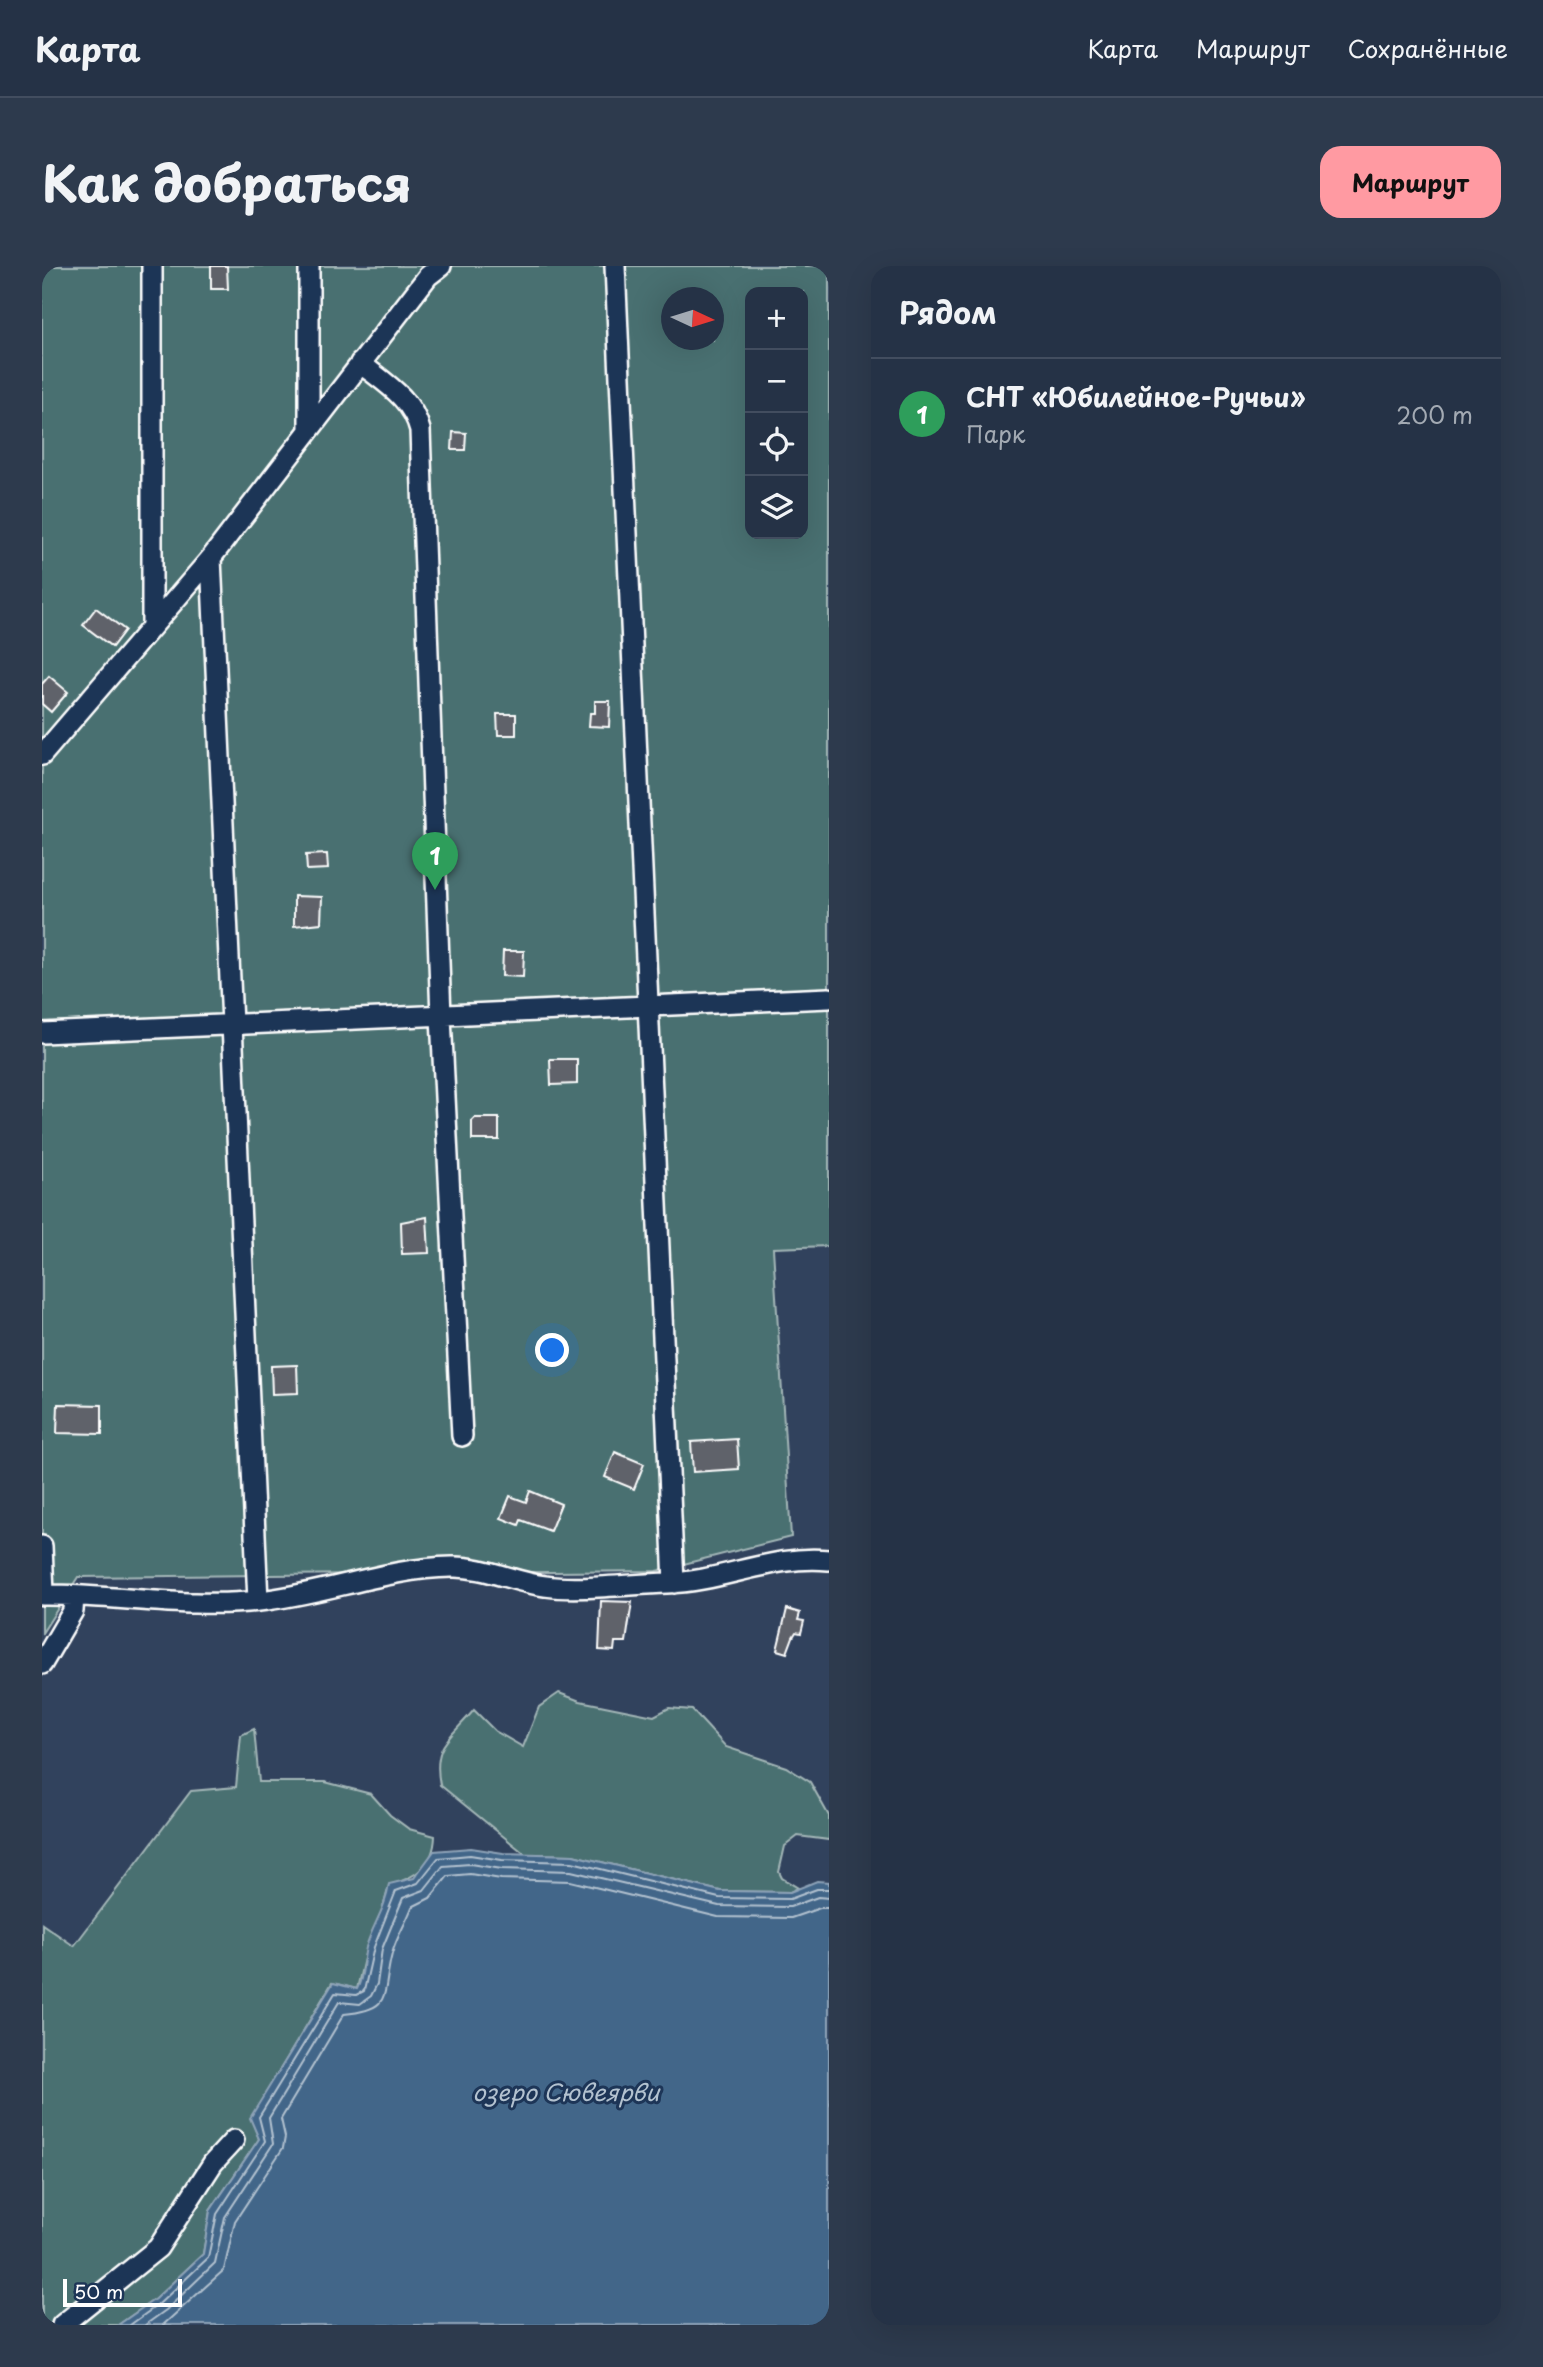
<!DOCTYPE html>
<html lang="ru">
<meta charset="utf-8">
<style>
:root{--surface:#253246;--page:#2d3a4d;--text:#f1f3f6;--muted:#a3aab3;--line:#424d5f;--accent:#ff9aa2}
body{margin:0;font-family:"Playpen Sans",sans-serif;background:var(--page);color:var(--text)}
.controls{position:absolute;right:21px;top:21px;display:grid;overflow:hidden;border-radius:14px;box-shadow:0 7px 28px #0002}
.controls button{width:63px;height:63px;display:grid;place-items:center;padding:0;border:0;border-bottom:2px solid var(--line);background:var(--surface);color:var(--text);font:35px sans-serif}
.compass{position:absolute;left:619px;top:21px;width:63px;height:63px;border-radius:50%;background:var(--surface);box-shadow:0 7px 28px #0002;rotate:94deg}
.scale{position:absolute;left:21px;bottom:18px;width:119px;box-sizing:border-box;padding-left:7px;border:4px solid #fff;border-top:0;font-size:19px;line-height:24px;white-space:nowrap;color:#fff;-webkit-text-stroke:5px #1d3557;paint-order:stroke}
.you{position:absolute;left:511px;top:1085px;width:24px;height:24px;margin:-18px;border:5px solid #fff;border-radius:50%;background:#1a73e8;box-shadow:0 0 0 10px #1a73e833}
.badge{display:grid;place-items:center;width:46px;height:46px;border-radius:50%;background:var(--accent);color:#fff;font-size:23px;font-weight:700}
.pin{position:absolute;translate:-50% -58px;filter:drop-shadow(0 2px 4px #0008)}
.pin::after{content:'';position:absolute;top:37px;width:24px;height:21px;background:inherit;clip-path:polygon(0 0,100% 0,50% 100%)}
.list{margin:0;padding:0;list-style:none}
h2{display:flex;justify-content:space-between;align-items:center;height:91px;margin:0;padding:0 28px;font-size:30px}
h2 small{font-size:23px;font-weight:400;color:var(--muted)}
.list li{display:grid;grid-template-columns:46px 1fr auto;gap:21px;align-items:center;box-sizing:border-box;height:112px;padding:0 28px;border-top:2px solid var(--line)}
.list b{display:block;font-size:26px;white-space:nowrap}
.list p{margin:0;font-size:23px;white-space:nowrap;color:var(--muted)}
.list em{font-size:23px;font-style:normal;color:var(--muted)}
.icon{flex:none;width:38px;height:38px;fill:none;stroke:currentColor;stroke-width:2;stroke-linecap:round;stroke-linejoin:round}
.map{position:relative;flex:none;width:787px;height:2059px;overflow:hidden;border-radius:21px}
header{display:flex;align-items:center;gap:42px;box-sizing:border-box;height:98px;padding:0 35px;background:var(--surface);border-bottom:2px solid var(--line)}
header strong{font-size:33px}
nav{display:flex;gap:38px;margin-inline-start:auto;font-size:24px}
.intro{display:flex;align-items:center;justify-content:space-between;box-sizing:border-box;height:168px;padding:0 42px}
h1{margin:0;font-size:49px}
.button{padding:18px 32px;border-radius:21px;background:var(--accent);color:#111;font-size:24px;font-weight:700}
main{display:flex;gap:42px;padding:0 42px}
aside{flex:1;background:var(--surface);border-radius:21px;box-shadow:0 7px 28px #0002}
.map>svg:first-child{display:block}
</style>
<header>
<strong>Карта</strong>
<nav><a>Карта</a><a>Маршрут</a><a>Сохранённые</a></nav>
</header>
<div class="intro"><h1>Как добраться</h1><a class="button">Маршрут</a></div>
<main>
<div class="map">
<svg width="787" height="2059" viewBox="0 0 787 2059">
<rect width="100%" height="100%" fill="#31425d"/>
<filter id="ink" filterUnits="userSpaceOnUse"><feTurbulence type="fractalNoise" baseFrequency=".0143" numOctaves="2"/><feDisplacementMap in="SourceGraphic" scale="14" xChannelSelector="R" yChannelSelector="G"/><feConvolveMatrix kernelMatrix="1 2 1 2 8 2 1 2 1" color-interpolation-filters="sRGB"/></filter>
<g filter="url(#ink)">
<path fill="#4a6f71" stroke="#a4b7b8" stroke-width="2" fill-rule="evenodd" d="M 0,0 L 787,0 L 787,980 L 731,982 L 749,1271 L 614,1305 L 36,1311 L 0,1367 ZM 708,26 L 761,26 L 761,268 L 708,268 ZM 629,32 L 671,32 L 671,74 L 629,74 Z
M 517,1427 L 538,1435 L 612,1450 L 627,1442 L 650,1444 L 684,1481 L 744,1501 L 768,1516 L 787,1550 L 787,1574 L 756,1570 L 743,1580 L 737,1606 L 740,1612 L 756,1622 L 748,1626 L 678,1625 L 531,1589 L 483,1588 L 398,1519 C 390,1478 408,1473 432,1444 L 453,1465 L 481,1481 L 497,1441 Z
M 212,1463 L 217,1516 L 283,1516 L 329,1528 L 348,1549 L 367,1563 L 393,1570 C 392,1600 373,1612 347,1619 L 340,1646 L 325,1679 L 315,1723 L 290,1717 L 209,1852 L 217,1873 L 168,1945 L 161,1988 L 113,2033 L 76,2059 L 0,2059 L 0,1658 L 32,1680 L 149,1525 L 194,1521 L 199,1469 Z"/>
<path fill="#426689" stroke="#8ea3b8" stroke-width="2" d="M 429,1582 L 461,1587 L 531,1589 L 678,1625 L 748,1626 L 775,1615 L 787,1616 L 787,2059 L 76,2059 L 113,2033 L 161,1988 L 168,1945 L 217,1873 L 208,1852 L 291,1717 L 315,1723 C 323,1709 320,1693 325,1678 C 332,1657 344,1641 347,1618 L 372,1612 L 392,1585 Z"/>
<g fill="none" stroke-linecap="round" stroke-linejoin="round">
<path stroke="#b3c2d0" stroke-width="2" d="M 88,2059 L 117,2038 L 166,1992 L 175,1948 L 223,1875 L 217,1851 L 293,1727 L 314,1729 L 322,1725 L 332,1681 L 354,1625 L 376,1617 L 396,1592 L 428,1589 L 460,1594 L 530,1596 L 677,1632 L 748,1633 L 775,1623 L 787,1623
M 103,2059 L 124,2044 L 173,1997 L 183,1951 L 231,1878 L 227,1852 L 297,1736 L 318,1738 L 329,1730 L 335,1718 L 340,1683 L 361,1632 L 382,1624 L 401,1600 L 428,1598 L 460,1603 L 529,1605 L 677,1640 L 748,1641 L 776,1631 L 787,1632
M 121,2059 L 182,2004 L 193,1955 L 241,1882 L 243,1871 L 239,1853 L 302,1748 C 353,1743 339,1729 350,1688 C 354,1672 364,1657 370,1641 L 388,1632 L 406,1610 L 428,1608 L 459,1613 L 528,1615 L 676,1651 L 749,1652 L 778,1642 L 787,1642"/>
</g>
<path fill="#5f626a" stroke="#fff" stroke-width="2" d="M 169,0 L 185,0 L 186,23 L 169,23 Z
M 411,166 L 424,167 L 423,184 L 410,184 Z
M 54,342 L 83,364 L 70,381 L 41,359 Z
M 7,410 L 26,426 L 9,446 L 0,438 L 0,418 Z
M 553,435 L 568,435 L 567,461 L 547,460 L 548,447 L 553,447 Z
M 455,448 L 474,448 L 474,469 L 456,469 Z
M 285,588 L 286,603 L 265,604 L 264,589 Z
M 252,630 L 280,631 L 279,657 L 252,660 Z
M 461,685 L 482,685 L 481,711 L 460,710 Z
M 508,793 L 535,793 L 535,818 L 509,819 Z
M 433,852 L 457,852 L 457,874 L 430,874 L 430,855 Z
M 385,951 L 387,987 L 360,988 L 359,956 Z
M 255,1099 L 256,1127 L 230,1128 L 229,1100 Z
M 16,1138 L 60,1139 L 60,1168 L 15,1167 Z
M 695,1173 L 697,1203 L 651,1206 L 649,1176 Z
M 573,1186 L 602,1198 L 592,1223 L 563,1211 Z
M 488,1225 L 519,1238 L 508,1265 L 479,1254 L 477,1259 L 459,1252 L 468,1230 L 484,1236 Z
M 559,1335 L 590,1336 L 584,1376 L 573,1376 L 572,1385 L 557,1384 Z
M 745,1343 L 758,1347 L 756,1354 L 762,1355 L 759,1367 L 754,1366 L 751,1371 L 745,1387 L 735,1384 Z"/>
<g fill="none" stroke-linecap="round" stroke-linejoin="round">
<defs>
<path id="minor" d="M 110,0 L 110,357
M 267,0 L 267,163
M 573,0 L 632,1317
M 318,97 C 343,117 370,132 378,164 L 399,751 L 420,1170
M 169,292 L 216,1335
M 0,489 L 169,292 L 386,10 L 399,0
M 0,767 L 787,732
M 0,1280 L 2,1328
M 0,1329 C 73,1328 144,1343 217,1335 C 283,1328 344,1302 410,1301 C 442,1300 471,1316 503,1320 C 536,1325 590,1318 625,1317 C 680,1316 731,1288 787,1294
M 0,1398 L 31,1345 L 32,1330
M 20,2059 L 116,1982 L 171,1897 L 192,1874"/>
</defs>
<use href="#minor" stroke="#fff" stroke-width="24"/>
<use href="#minor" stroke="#1d3557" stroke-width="19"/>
</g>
</g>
<g text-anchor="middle" stroke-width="6" stroke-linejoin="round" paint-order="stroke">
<g font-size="23" font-style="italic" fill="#b3c2d0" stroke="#1d3557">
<text x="524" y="1835">озеро Сювеярви</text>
</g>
</g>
</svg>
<div class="controls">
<button>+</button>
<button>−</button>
<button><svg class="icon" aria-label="locate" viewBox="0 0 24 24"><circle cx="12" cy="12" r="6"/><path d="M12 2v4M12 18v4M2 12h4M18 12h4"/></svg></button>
<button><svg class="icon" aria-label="layers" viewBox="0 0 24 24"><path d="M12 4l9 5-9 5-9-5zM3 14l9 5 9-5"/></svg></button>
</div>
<svg class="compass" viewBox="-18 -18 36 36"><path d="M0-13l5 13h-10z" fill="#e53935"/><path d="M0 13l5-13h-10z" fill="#a3aab3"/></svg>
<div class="scale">50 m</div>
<div class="you"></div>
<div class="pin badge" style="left:393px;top:624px;background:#2e9e5b">1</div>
</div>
<aside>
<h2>Рядом<small></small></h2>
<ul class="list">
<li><span class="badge" style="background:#2e9e5b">1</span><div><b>СНТ «Юбилейное-Ручьи»</b><p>Парк</p></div><em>200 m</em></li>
</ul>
</aside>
</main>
